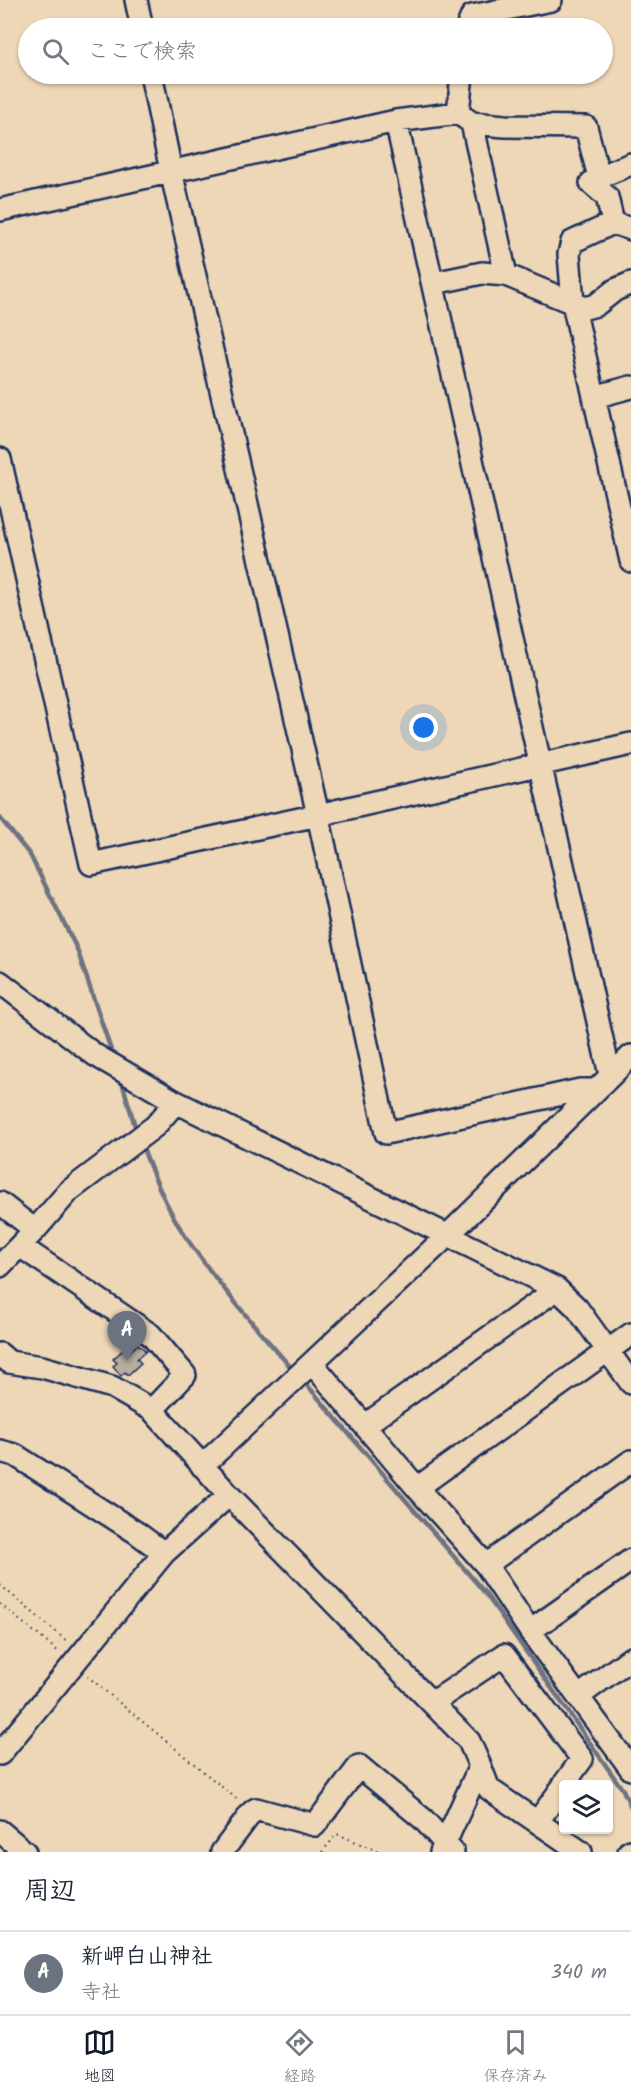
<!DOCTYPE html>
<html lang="ja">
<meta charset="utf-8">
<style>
:root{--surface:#fff;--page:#f2f2f3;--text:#1f2937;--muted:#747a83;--line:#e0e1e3;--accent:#111827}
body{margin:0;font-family:Kalam,"Klee One",sans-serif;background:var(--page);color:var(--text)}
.controls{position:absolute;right:18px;bottom:18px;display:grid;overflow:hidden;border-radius:6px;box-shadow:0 2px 4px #0004}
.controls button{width:54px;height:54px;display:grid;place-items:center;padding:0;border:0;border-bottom:2px solid var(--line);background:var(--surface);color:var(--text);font:30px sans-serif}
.you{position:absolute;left:424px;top:728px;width:21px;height:21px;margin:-15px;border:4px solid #fff;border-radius:50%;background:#1a73e8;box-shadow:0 0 0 9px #1a73e833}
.badge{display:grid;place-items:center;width:39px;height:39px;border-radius:50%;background:var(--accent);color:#fff;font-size:20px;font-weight:700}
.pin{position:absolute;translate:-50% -50px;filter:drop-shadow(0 2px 3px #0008)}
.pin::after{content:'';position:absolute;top:32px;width:21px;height:18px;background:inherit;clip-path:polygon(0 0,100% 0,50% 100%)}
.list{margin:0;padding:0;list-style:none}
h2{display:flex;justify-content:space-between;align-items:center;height:78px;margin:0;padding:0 24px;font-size:26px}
h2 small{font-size:20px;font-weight:400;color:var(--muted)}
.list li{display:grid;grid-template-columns:39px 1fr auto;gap:18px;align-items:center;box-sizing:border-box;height:84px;padding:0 24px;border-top:2px solid var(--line)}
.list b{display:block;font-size:22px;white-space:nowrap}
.list p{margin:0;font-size:20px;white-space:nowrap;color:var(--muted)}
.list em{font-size:20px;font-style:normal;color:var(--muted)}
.icon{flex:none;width:33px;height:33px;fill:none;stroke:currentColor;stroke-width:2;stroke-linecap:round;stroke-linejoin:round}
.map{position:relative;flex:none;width:631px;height:1852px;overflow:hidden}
.search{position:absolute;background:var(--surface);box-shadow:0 2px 4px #0004;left:18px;right:18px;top:18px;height:66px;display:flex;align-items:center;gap:15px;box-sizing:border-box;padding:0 21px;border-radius:33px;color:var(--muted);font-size:22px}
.sheet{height:162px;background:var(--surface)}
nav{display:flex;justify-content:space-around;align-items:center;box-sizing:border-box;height:84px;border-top:2px solid var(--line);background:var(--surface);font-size:16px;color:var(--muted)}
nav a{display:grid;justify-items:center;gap:3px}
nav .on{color:var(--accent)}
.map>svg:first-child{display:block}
</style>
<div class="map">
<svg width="631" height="1852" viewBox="0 0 631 1852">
<rect width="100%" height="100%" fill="#edd7b6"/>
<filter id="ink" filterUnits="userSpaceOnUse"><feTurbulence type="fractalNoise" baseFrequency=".0167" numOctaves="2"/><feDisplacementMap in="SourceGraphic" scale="12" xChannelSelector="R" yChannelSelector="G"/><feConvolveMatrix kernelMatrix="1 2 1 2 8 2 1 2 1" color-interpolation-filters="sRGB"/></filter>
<g filter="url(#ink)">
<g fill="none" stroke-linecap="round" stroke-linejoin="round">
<path stroke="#6e7281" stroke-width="4.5" d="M 0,818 L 30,855 L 77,949 L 113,1056
M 122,1082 L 137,1133
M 141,1143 C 154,1179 170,1216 192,1246 C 223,1290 259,1331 294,1371
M 302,1379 L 485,1593 L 623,1790 L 631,1807"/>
</g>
<path fill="#b9ada0" stroke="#1b2f5e" stroke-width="1.5" d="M 138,1344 L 146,1351 L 137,1359 L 141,1363 L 128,1375 L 125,1372 L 121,1376 L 113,1366 L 117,1363 L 113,1359 L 125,1348 L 129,1352 Z"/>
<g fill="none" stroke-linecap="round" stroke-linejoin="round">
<defs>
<path id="minor" d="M 136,0 L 142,28
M 467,28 L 472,16 L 551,0
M 151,74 L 171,171 L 318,815 L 386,1133 L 580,1090 L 595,1090
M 458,113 L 462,74
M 396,121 L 610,1075
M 472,123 L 505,126 L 586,127 L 599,177 L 591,183 L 607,197 L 613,223 L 631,229
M 599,177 L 631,164
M 0,210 L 396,121 L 458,113 L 472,123 L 506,275 L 573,303 L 631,561
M 613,223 L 572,242 L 569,254 L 573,303 L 585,308 L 596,305 L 615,290 L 631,283
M 434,283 L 482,273 L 506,275
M 594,397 L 631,387
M 0,459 L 91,864 L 318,815 L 631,744
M 0,982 L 95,1055 L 176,1102 L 557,1289 L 577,1308 L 631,1383
M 0,1203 L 35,1230 L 0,1266
M 35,1230 L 69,1191 L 155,1126 L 176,1102
M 20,1246 L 151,1335 L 185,1375 L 152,1410
M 0,1354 L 9,1362 L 42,1367 L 112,1387 L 152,1410 L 229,1495 L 469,1741 L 480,1766 L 441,1852
M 312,1363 L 417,1488 L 486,1565 L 530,1631 L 631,1769
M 365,1425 L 557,1289
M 0,1451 L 15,1455 L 137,1533 L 164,1553
M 202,1466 L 447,1236 L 631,1056
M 417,1488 L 631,1334
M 486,1565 L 631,1461
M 530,1631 L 631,1560
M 579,1696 L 631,1658
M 432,1703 L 504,1655 L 582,1759 L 564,1784
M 0,1754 L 164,1553 L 229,1495
M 480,1766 L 489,1789 L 581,1852
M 538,1821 L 564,1785
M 0,1831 L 25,1852
M 222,1852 L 252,1812 L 256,1809 L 315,1825 L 359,1766 L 423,1819 L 453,1852
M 629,1852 L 631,1851"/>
</defs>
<use href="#minor" stroke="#1b2f5e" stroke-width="26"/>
<path stroke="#1b2f5e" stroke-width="2" stroke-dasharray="1.5 4.5" stroke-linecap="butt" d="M 0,1585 L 69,1643
M 0,1604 L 60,1653
M 87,1676 L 238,1800
M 322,1852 L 337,1834 L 380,1852"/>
<use href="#minor" stroke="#edd7b6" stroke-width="21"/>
</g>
</g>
</svg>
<div class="controls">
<button><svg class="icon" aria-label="layers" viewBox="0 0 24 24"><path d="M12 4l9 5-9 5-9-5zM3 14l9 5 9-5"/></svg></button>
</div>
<div class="you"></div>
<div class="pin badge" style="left:127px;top:1361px;background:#6b7280">A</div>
<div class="search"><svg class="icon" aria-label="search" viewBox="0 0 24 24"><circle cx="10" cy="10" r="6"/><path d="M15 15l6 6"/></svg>ここで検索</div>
</div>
<section class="sheet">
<h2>周辺<small></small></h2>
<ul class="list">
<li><span class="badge" style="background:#6b7280">A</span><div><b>新岬白山神社</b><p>寺社</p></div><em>340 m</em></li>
</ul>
</section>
<nav>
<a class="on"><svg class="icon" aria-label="map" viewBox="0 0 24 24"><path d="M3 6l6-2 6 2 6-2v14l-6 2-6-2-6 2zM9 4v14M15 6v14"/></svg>地図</a>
<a><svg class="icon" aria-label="directions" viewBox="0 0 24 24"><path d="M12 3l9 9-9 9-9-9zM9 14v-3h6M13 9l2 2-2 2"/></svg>経路</a>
<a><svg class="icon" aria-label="saved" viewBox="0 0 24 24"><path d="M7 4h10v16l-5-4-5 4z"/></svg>保存済み</a>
</nav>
